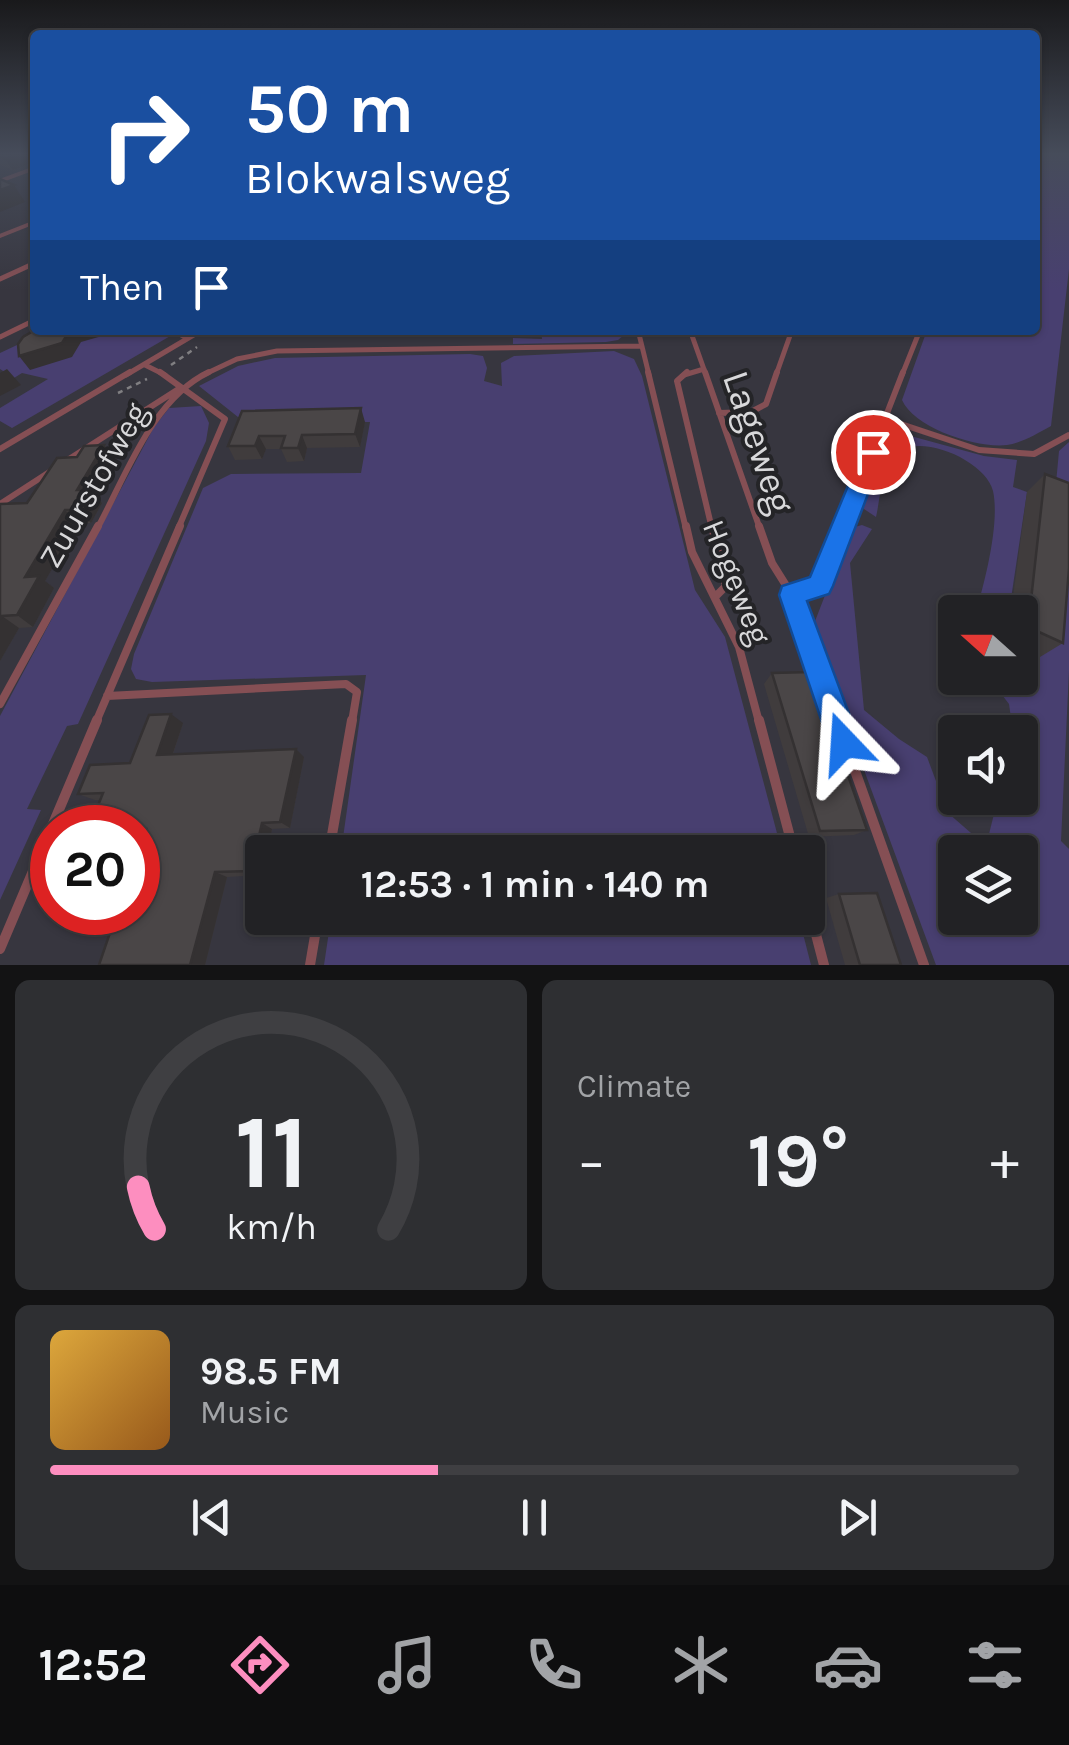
<!DOCTYPE html>
<meta charset="utf-8">
<style>
body{margin:0;font-family:Karla,sans-serif;background:#2e2f32;color:#f1f3f6;height:100vh;display:flex;flex-direction:column;font-size:38px;white-space:nowrap}
*{box-sizing:border-box;margin:0}
p{font-size:32px;color:#a2a4a7}
.icon{flex:none;width:55px;height:55px;fill:none;stroke:currentColor;stroke-width:2;stroke-linecap:round;stroke-linejoin:round}
.map{position:relative;height:965px;overflow:hidden}
.drawer{display:flex;flex-direction:column;gap:15px;padding:15px;background:#131314;flex:1}
.drawer>*{flex:none}
.guide{position:absolute;left:30px;top:30px;width:1010px;height:305px;border-radius:10px;box-shadow:0 2px 8px #0004,0 0 0 2px #3f3f42;background:#1a4fa0;color:#fff;overflow:hidden}
.needle{width:65px;rotate:291deg}
.buttons{position:absolute;left:938px;top:595px;display:grid;gap:20px}
.buttons a{display:grid;place-items:center;width:100px;height:100px;border-radius:10px;background:#222225;box-shadow:0 2px 8px #0004,0 0 0 2px #3f3f42;font-size:50px}
.speed{position:absolute;left:30px;top:805px;display:flex;gap:20px;font-size:50px;font-weight:700;text-align:center}
.speed>*{display:grid;place-content:center;width:130px;height:130px;border-radius:50%;background:#222225;box-shadow:0 2px 8px #0004,0 0 0 2px #3f3f42;line-height:1}
.speed .limit{border:15px solid #d22;background:#fff;color:#111}
.pin{position:absolute;display:grid;place-items:center;width:85px;height:85px;color:#fff;margin:-42px;border:5px solid #fff;border-radius:50%;box-shadow:0 2px 10px #0007}
.me{position:absolute;width:110px;margin:-55px;rotate:340deg;stroke-linejoin:round;filter:drop-shadow(0 0 8px #0008)}
.turn{display:flex;align-items:center;gap:35px;height:210px;padding:0 50px;font-size:45px}
.turn .icon{width:130px;height:130px;stroke-width:2.5}
.turn b{display:block;font-size:70px;line-height:85px}
.then{display:flex;align-items:center;height:95px;padding:0 50px;background:#0003;gap:20px;font-size:38px}
.big{font-size:75px;font-weight:700;line-height:1.1}
.drawer .widget{flex:1;display:flex;flex-direction:column;justify-content:center;gap:15px;min-width:0;padding:0 35px;border-radius:15px;background:#2e2f32}
.drawer .dial{align-items:center;gap:0}
.dial svg{height:260px;overflow:visible;fill:none;stroke:#3f3f42;stroke-width:7;stroke-linecap:round;text-anchor:middle}
.dial text{fill:#f1f3f6;stroke:none}
.song{display:flex;align-items:center;gap:30px}
.cover{width:120px;height:120px;border-radius:15px;background:linear-gradient(135deg,hsl(40 70% 55%),hsl(30 70% 35%))}
.played{height:10px;border-radius:5px;background:linear-gradient(90deg,#fd8ebf 40%,#3f3f42 40%)}
.keys{display:flex;justify-content:space-around;direction:ltr}
.heat{display:flex;justify-content:space-between;align-items:center;font-size:55px;direction:ltr}
.drawer .tiles{flex:1;display:grid;gap:15px;grid-template-columns:1fr 1fr}
.widget:last-child{grid-column:span 2}
.trip{position:absolute;left:245px;top:835px;width:580px;height:100px;border-radius:10px;background:#222225;box-shadow:0 2px 8px #0004,0 0 0 2px #3f3f42;font-weight:700;line-height:100px;text-align:center}
.dock{display:flex;height:160px;justify-content:space-around;align-items:center;background:#0e0e0f;color:#a2a4a7}
.dock .icon{width:70px;height:70px}
.dock .on{color:#fd8ebf}
.dock b{font-size:45px;color:#f1f3f6}
.map>svg:first-child{display:block}
.built{fill:#37363f;fill-rule:evenodd}
.green{fill:#483f70;fill-rule:evenodd}
.lines{fill:none;stroke-linecap:round;stroke-linejoin:round}
.path{stroke:#807f82;stroke-width:2.5;stroke-dasharray:5 5;stroke-linecap:butt}
.lane-far4{stroke:#854f54;stroke-width:4}
.lane-far3{stroke:#854f54;stroke-width:5}
.lane-far2{stroke:#854f54;stroke-width:6}
.lane-far1{stroke:#854f54;stroke-width:8}
.lane{stroke:#854f54;stroke-width:10}
.wall{fill:#403c3d}
.shaded-wall{fill:#343132}
.building{fill:#4a4647;stroke:#343132;stroke-width:2.5}
.route{fill:#1a73e8;stroke:#114b97;stroke-width:2.5}
.labels{text-anchor:middle;stroke-width:8;stroke-linejoin:round;paint-order:stroke}
.street-label{font-size:32px;fill:#d8d8da;stroke:#242427}
.near-street-label{font-size:38px;fill:#d8d8da;stroke:#242427}
</style>
<div class="map">
<svg width="1069" height="965" viewBox="0 0 1069 965">
<rect width="100%" height="100%" fill="#2e2d31"/>
<path class="built" d="M0,154H35V330H1035V154H1069V965H0ZM955,612H1020V678H955ZM955,732H1020V798H955ZM52,828H138V912H52ZM262,852H808V918H262ZM955,852H1020V918H955Z"/>
<path class="green" d="M1035,154H1069V269L1051,426C1038,433 1022,443 1007,445C978,449 914,428 902,400L927,330H1035Z
M49,330H160L172,335L12,428L0,421V408L48,379L22,373L14,378L0,369V353Z
M541,330H630L618,340L606,342L513,344V338L542,339Z
M614,351L634,359L642,376L695,590L725,637L782,852H341L366,675L152,682L136,679L131,669L134,654L203,488L231,474L361,473L370,422L243,421L199,386L238,366L275,358L470,354L483,356L487,368L484,381L502,386L501,363L514,356Z
M201,406L209,423L206,441L78,724L67,726L27,809L41,810L0,900V716L154,427L169,408Z
M907,435L984,456L1017,460L1013,487L1027,492L1009,612H976C985,581 1000,523 993,491C986,460 913,428 891,458C881,473 880,500 876,517L864,509L863,501L882,446L889,437Z
M1069,442V671L1061,841L1069,849V965H936L812,629L851,528L862,525L872,529L850,563L864,710L899,739L927,757L948,813L986,846L998,798H1020V732H1013L1009,704L989,678H1020V648L1040,656L1059,451ZM955,852H1020V918H955Z
M331,918H799L811,965H324Z"/>
<g class="lines">
<path class="path" d="M171,365L197,347
M118,393L147,379"/>
<path class="lane-far4" d="M30,154L35,157
M0,181L35,168
M0,236L35,222"/>
<path class="lane-far3" d="M0,279L35,263
M172,330L187,338
M638,330L649,375
M690,330L706,375
M0,337L35,320
M145,365L165,375
M126,375L202,330
M203,375L237,359L277,351L642,346
M684,375L704,369
M776,375L792,330
M902,375L920,330"/>
<path class="lane-far2" d="M160,372L225,419L178,529
M648,372L686,529
M687,372L677,381L712,529
M705,372L760,529
M719,413L751,412L766,404L777,372
M886,419L979,450L1034,454L1069,435
M0,449L130,372
M66,461L177,390
M0,504L51,471
M97,529C126,476 152,399 209,372
M842,529L903,372"/>
<path class="lane-far1" d="M686,526L692,552L739,647L759,722
M712,526L726,586L716,596
M759,526L772,563L792,595L837,722
M792,595L820,586L843,526
M107,696L346,684L357,692L352,722
M0,704L98,526
M96,722L180,526"/>
<path class="lane" d="M759,720L794,852
M837,720L924,965
M329,852L352,720
M808,904L824,965
M0,949L97,720
M310,965L318,918"/>
</g>
<path class="wall" d="M0,154H29L34,162L13,170L0,165Z
M242,411L365,422L360,447L307,448L304,461L287,462L281,449H266L262,459L235,460L228,446Z
M115,459L94,495L102,503L91,523L78,524L45,581L54,588L33,627L19,628L0,661V504L27,503Z
M1045,474L1063,643L1040,657L1020,648V612H1011L1027,492Z
M772,673L867,830L854,835L809,837L764,684Z
M183,723L173,754L304,757L290,828L272,829L262,875L227,877L205,965H99L144,835H138V828L100,800H95L78,794L130,763Z
M839,894L901,965H845L826,898Z"/>
<path class="shaded-wall" d="M18,154H29L34,162L13,170L5,159Z
M14,185L25,202L0,212V190Z
M70,330H117L116,332L81,342L72,357L30,370L19,356Z
M7,369L21,385L0,396V373Z
M361,408L365,422L360,447L355,434Z
M302,435L307,448L304,461L298,448Z
M259,436L266,449L262,459L255,446Z
M104,445L115,459L94,495L102,503L91,523L78,510L77,490Z
M65,510L78,524L45,581L54,588L33,627L17,615L25,577Z
M2,616L19,628L0,661V619Z
M171,714L183,723L170,762L157,755Z
M296,749L304,757L290,828L280,822Z
M262,823L272,829L267,852H262V875L251,871Z
M215,872L227,877L205,965H190Z"/>
<path class="building" d="M0,154H18L5,159L0,156Z
M0,179L14,185L0,190Z
M1035,204L1040,205L1037,223H1035Z
M35,330H70L62,343L19,356L18,344L23,337Z
M361,408L355,434L302,435L298,448H281L285,436H259L255,446H228L242,411Z
M104,445L77,490H90L78,510H65L25,577L39,576L17,615L2,616L0,619V504L27,503L57,458L77,457L84,446Z
M1045,474L1069,483V568L1063,643L1028,627Z
M812,672L867,830L820,831L772,673Z
M171,714L157,755L296,749L280,822L262,823L251,871L215,872L190,965H99L117,912H138V853L146,829L89,828L103,793L78,794L90,765L130,763L149,715Z
M877,893L901,965H860L839,894Z"/>
<linearGradient id="sky" x2="0" y2="1"><stop stop-color="#19191b"/><stop offset="0.53" stop-color="#464c5a"/><stop offset="1" stop-color="#464c5a" stop-opacity="0"/></linearGradient>
<rect width="1069" height="290" fill="url(#sky)"/>
<path class="route" d="M873,444L884,452L833,586L829,594L807,601L860,743L856,754L844,758L833,754L829,743L779,595L782,586L810,577L862,452Z"/>
<g class="labels">
<g class="street-label">
<text transform="translate(93 485) rotate(-60)" y="11">Zuurstofweg</text>
<text transform="translate(737 582) rotate(68)" y="11">Hogeweg</text>
</g>
<g class="near-street-label">
<text transform="translate(759 442) rotate(71)" y="13">Lageweg</text>
</g>
</g>
</svg>
<div class="buttons">
<a><svg class="needle" viewBox="-14 -14 28 28"><path d="M0-13l5 13h-10z" fill="#e53935"/><path d="M0 13l5-13h-10z" fill="#a2a4a7"/></svg></a>
<a><svg class="icon" aria-label="sound" viewBox="0 0 24 24"><path d="M4 9h4l5-4v14l-5-4H4zM17 9q2 3 0 6"/></svg></a>
<a><svg class="icon" aria-label="layers" viewBox="0 0 24 24"><path d="M12 4l9 5-9 5-9-5zM3 14l9 5 9-5"/></svg></a>
</div>
<div class="speed"><div class="limit">20</div></div>
<div class="pin" style="left:873px;top:452px;background:#d93025"><svg class="icon" aria-label="arrive" viewBox="0 0 24 24"><path d="M6 21V4h12l-3 4 3 4H6"/></svg></div>
<svg class="me" style="left:844px;top:743px" viewBox="-20 -20 40 40"><path d="M0-17L14 15 0 8-14 15z" fill="#1a73e8" stroke="#fff" stroke-width="4"/></svg>
<div class="trip">12:53 · 1 min · 140 m</div>
<div class="guide">
<div class="turn"><svg class="icon" aria-label="right" viewBox="0 0 24 24"><path d="M7 20v-9h11M14 6l5 5-5 5"/></svg><div><b>50 m</b>Blokwalsweg</div></div>
<div class="then">Then<svg class="icon" aria-label="arrive" viewBox="0 0 24 24"><path d="M6 21V4h12l-3 4 3 4H6"/></svg></div>
</div>
</div>
<section class="drawer">
<div class="tiles">
<div class="widget dial"><svg viewBox="0 0 100 80">
<path d="M14 69A42 42 0 1 1 86 69"/>
<path d="M14 69A42 42 0 0 1 9 56" stroke="#fd8ebf"/>
<text x="50" y="56" font-size="32" font-weight="700">11</text>
<text x="50" y="72" font-size="11">km/h</text>
</svg></div>
<div class="widget"><p>Climate</p>
<div class="heat"><a>−</a><b class="big">19°</b><a>+</a></div>
</div>
<div class="widget">
<div class="song"><i class="cover"></i><div><b>98.5 FM</b><p>Music</p></div></div>
<div class="played"></div>
<div class="keys"><svg class="icon" aria-label="previous" viewBox="0 0 24 24"><path d="M18 5L8 12l10 7zM5 5v14"/></svg><svg class="icon" aria-label="pause" viewBox="0 0 24 24"><path d="M8 5v14M16 5v14"/></svg><svg class="icon" aria-label="next" viewBox="0 0 24 24"><path d="M6 5l10 7-10 7zM19 5v14"/></svg></div>
</div>
</div>
</section>
<nav class="dock">
<b>12:52</b>
<svg class="icon on" aria-label="directions" viewBox="0 0 24 24"><path d="M12 3l9 9-9 9-9-9zM9 14v-3h6M13 9l2 2-2 2"/></svg>
<svg class="icon" aria-label="music" viewBox="0 0 24 24"><path d="M9 18V5l10-2v13"/><circle cx="6" cy="18" r="3"/><circle cx="16" cy="16" r="3"/></svg>
<svg class="icon" aria-label="phone" viewBox="0 0 24 24"><path d="M5 4h4l2 5-3 2q2 4 5 5l2-3 5 2v4C11 20 4 13 5 4z"/></svg>
<svg class="icon" aria-label="climate" viewBox="0 0 24 24"><path d="M12 3v18M4 7l16 10M4 17L20 7"/></svg>
<svg class="icon" aria-label="car" viewBox="0 0 24 24"><path d="M5 17H2v-5l4-1 3-4h7l3 4 3 1v5h-3M9 17h6M6 11h13"/><circle cx="7" cy="17" r="2"/><circle cx="17" cy="17" r="2"/></svg>
<svg class="icon" aria-label="filters" viewBox="0 0 24 24"><path d="M4 7h16M4 17h16"/><circle cx="9" cy="7" r="2"/><circle cx="15" cy="17" r="2"/></svg>
</nav>
